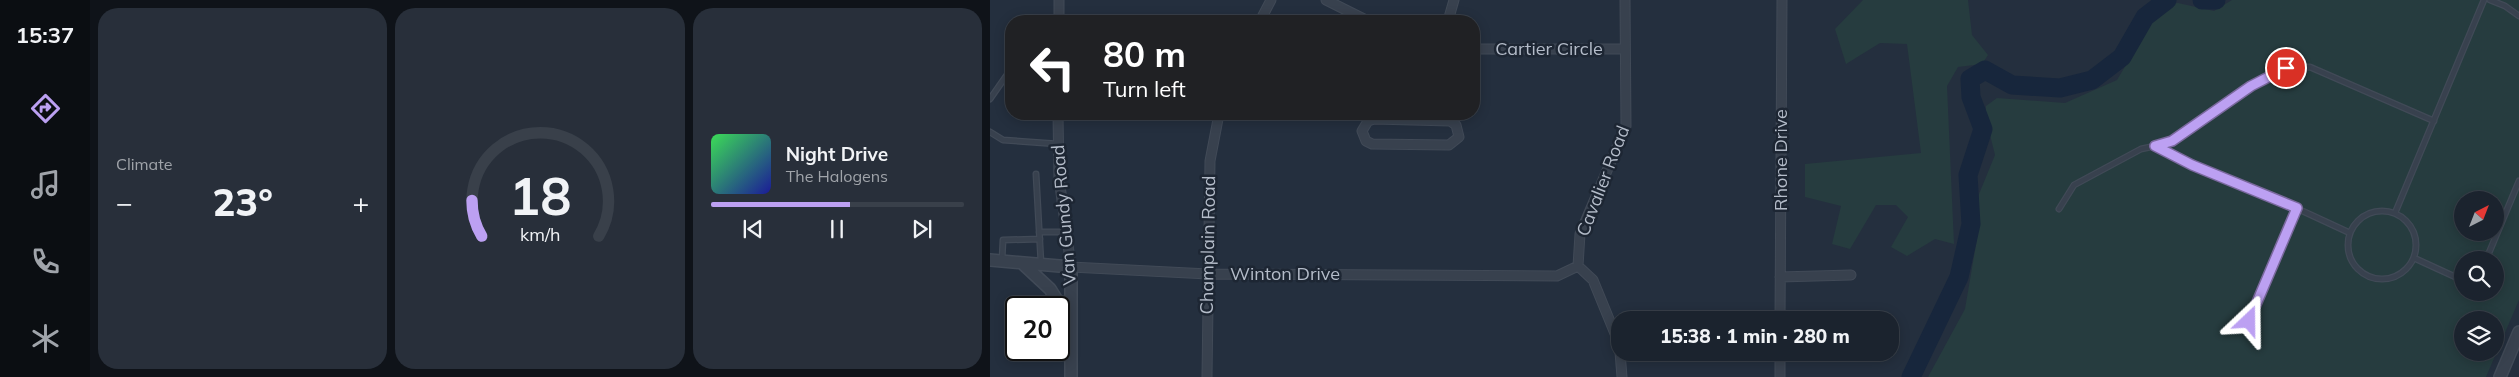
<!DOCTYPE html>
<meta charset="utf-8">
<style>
body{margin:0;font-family:Mulish,sans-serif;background:#282f3a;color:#f1f3f6;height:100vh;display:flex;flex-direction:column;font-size:19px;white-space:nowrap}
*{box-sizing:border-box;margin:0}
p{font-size:16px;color:#a0a4aa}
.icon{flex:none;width:28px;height:28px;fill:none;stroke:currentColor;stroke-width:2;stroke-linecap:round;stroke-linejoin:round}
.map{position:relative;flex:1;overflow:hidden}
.side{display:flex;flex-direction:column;gap:8px;padding:8px;background:#0f1319;width:900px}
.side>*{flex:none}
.hud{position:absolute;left:15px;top:15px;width:475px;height:105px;border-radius:20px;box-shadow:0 2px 12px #0003,0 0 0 1px #39404a;background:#202124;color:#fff;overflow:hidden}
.needle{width:32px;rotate:42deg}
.tools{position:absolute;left:1464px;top:191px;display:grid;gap:10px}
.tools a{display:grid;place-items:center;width:50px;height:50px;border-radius:50%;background:#1b232e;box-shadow:0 2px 12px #0003,0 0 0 1px #39404a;font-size:25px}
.speed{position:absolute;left:15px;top:296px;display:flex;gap:10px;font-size:25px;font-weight:700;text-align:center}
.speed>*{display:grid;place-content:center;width:65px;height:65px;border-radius:50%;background:#1b232e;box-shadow:0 2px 12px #0003,0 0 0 1px #39404a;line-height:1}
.speed .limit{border:2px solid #111;border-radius:8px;background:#fff;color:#111}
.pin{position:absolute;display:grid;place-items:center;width:42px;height:42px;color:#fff;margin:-21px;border:2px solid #fff;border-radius:50%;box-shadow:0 1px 5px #0007}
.me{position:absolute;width:55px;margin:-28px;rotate:23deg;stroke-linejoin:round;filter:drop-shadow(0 0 4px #0008)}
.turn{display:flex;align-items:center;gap:18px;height:105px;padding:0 15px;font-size:22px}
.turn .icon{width:65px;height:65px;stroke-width:2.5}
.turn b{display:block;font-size:35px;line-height:42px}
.big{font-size:38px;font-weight:800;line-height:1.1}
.side .widget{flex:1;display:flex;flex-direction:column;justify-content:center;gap:8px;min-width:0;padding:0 18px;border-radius:20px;background:#282f3a}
.side .dial{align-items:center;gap:0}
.dial svg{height:130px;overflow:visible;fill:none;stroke:#39404a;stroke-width:7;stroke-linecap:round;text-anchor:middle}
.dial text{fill:#f1f3f6;stroke:none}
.song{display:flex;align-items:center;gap:15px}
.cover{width:60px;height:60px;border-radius:8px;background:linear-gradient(135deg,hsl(130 70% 55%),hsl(240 70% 35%))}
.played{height:5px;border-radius:2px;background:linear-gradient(90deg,#bca0f2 55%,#39404a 55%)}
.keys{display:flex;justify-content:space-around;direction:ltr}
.heat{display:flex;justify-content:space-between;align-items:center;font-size:28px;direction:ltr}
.side .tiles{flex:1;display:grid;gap:8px;grid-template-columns:repeat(3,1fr)}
.trip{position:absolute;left:621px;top:311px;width:288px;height:50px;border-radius:20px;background:#1b232e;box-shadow:0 2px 12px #0003,0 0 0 1px #39404a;font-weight:800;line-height:50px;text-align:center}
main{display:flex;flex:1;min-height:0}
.dock{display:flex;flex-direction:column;width:90px;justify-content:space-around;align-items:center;background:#0b0e12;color:#a0a4aa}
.dock .icon{width:35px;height:35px}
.dock .current{color:#bca0f2}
.dock b{font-size:22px;color:#f1f3f6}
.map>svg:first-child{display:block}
.green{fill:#263c3f;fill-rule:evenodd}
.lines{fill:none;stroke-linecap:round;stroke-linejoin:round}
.river{stroke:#17263c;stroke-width:19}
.service-casing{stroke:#414a57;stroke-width:7}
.minor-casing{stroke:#414a57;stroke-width:11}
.tertiary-casing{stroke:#414a57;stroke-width:14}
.service{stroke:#38414e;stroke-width:4.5}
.minor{stroke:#38414e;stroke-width:9}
.tertiary{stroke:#38414e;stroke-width:11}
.route-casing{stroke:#7a689d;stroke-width:12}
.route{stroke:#bca0f2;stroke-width:9}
.labels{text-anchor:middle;stroke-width:5;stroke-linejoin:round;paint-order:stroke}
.street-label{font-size:18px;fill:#b4bcc9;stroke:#1d2633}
</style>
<main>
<nav class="dock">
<b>15:37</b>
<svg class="icon current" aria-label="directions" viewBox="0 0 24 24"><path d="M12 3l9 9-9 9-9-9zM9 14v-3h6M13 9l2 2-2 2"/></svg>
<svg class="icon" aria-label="music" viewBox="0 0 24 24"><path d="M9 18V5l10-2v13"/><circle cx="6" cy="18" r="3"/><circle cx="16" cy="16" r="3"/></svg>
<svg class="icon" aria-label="phone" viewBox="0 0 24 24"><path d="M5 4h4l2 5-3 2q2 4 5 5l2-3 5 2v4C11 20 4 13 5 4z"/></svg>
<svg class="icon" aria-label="climate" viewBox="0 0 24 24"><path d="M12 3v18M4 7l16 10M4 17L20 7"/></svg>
</nav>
<section class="side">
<div class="tiles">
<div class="widget"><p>Climate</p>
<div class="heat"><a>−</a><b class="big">23°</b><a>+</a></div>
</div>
<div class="widget dial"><svg viewBox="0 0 100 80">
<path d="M14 69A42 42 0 1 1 86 69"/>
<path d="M14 69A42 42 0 0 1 8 47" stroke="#bca0f2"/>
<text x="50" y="56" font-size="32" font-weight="700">18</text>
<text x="50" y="72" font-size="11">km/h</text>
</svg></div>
<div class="widget">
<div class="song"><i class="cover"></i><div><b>Night Drive</b><p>The Halogens</p></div></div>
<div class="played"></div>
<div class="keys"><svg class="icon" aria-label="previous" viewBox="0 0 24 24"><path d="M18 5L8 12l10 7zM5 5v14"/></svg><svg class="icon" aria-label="pause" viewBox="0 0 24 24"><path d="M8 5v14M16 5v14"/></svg><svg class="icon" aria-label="next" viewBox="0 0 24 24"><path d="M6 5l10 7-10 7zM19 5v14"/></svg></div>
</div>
</div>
</section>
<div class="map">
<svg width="1529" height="377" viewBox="0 0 1529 377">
<rect width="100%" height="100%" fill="#242f3e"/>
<path class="green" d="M873,0H978L982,35L998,55L992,64L968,67L957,86L964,244L945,239L917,256L901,247L918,217L906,205H886L860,249L842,244L851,206L815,197V164L931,153L917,44L890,43L856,64L845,29Z
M1242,0H1529V300L1496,377H938L975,309L989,227V194L1005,155L996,119V106L1007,98L1075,103L1127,80L1166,15L1176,5L1188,3L1224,11ZM1472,200H1505V232H1472ZM1472,260H1505V292H1472ZM1472,320H1505V352H1472Z"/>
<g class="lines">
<path class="river" d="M1212,0H1226
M921,377L969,277L981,224L978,175L993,129L981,97L980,79L995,70L1022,85L1070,88L1102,80L1132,57L1155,17L1177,0"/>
<g class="service-casing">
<path id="service" d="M1500,0L1515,6L1529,16
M0,99L21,69
M0,132L13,140L68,144
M1165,146L1182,141L1261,86L1296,68L1320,67L1444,121
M46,174L51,263
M1069,209L1084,185L1151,149L1165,146L1202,165L1263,188L1360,233
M1358 245a34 34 0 1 1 68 0a34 34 0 1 1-68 0Z
M1405,213L1494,0
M49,232H76
M1424,258L1472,280
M12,260L13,240L50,239
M1496,260L1529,181
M1259,321L1307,208"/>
</g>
<g class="minor-casing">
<path id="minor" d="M336,0L378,21
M69,21V0
M270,21L281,0
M458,21L464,0
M484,49H634
M68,114L69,178L81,267L218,274L567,276L588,266
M384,119L460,121L466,125L469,137L459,145L382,144L376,141L372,131L378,121Z
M790,277L861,275
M790,320L792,0
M630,352L628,341L603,280L588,266L590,234L636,126L635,0
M630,352L632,377
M217,377L220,161L229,114
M790,377V352"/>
</g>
<g class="tertiary-casing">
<path id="tertiary" d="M0,260L81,267V377
M32,263L60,289L80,321
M1510,377L1529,332"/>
</g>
<use href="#service" class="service"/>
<use href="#minor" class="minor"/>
<use href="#tertiary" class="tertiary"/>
</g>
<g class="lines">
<g class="route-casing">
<path id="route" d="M1259,321L1307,208L1202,165L1165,146L1182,141L1261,86L1296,68"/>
</g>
<use href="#route" class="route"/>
</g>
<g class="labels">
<g class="street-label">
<text x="559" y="55">Cartier Circle</text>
<text transform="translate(791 160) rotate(-90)" y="6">Rhone Drive</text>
<text transform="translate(613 181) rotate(-69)" y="6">Cavalier Road</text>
<text transform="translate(74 215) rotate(-95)" y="6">Van Gundy Road</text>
<text transform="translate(218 245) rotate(-89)" y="6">Champlain Road</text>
<text x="295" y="280">Winton Drive</text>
</g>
</g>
</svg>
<div class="tools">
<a><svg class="needle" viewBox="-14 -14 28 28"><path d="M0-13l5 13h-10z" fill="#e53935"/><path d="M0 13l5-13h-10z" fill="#a0a4aa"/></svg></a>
<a><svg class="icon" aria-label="search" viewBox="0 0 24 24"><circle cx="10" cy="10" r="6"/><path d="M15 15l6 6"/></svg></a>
<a><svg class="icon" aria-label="layers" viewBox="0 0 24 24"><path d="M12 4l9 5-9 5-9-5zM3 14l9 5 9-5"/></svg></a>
</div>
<div class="speed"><div class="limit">20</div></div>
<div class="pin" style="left:1296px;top:68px;background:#d93025"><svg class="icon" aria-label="arrive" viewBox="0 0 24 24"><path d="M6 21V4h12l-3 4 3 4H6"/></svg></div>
<svg class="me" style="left:1259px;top:321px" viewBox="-20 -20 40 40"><path d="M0-17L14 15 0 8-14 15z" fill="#bca0f2" stroke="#fff" stroke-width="4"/></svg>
<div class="trip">15:38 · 1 min · 280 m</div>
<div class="hud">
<div class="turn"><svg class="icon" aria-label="left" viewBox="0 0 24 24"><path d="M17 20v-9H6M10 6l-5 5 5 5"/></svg><div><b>80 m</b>Turn left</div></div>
</div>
</div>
</main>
